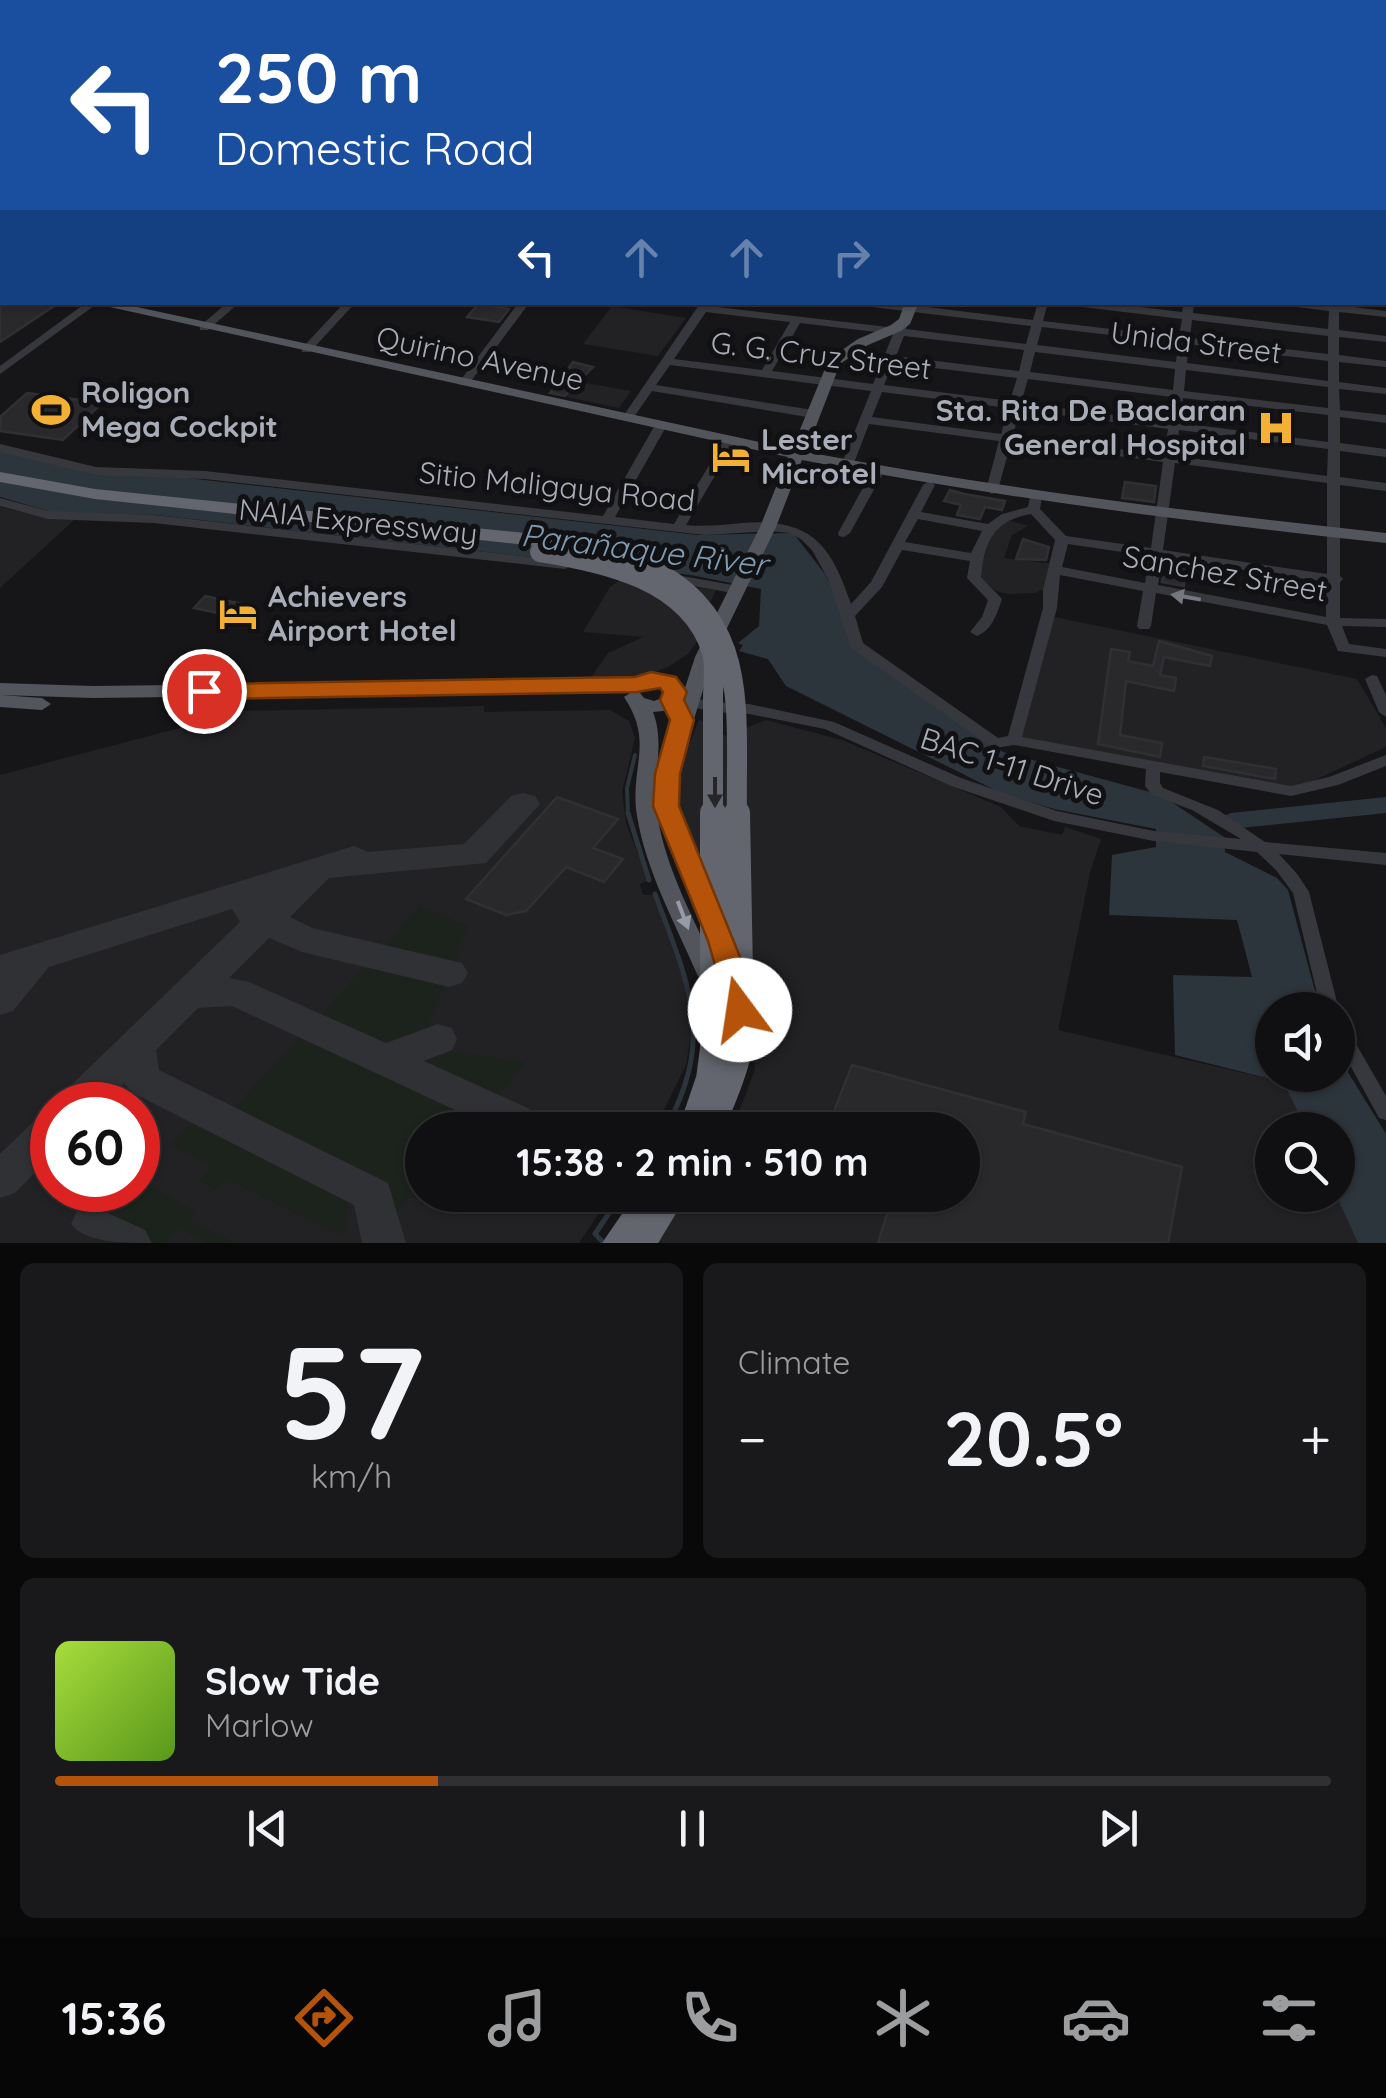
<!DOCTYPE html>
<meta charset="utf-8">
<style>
body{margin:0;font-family:Quicksand,sans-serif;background:#19191b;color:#f1f3f6;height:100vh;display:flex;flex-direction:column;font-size:38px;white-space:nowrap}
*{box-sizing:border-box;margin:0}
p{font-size:32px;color:#9c9d9f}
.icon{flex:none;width:55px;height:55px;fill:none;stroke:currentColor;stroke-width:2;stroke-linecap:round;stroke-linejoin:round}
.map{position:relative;height:1243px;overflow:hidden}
.sheet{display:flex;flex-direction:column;gap:20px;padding:20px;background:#09090a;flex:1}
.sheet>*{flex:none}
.top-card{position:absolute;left:0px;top:0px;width:1388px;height:305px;box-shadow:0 2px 8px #0004,0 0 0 2px #303032;background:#1a4fa0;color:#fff;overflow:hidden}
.buttons{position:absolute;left:1255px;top:992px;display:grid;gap:20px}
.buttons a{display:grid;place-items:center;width:100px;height:100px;border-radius:50%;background:#101012;box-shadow:0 2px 8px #0004,0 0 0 2px #303032;font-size:50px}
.speed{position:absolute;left:30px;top:1082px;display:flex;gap:20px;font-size:50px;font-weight:700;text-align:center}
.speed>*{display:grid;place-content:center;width:130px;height:130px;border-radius:50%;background:#101012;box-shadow:0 2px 8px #0004,0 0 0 2px #303032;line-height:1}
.speed .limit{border:15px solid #d22;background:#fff;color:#111}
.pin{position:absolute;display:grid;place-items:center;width:85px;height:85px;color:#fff;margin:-42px;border:5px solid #fff;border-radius:50%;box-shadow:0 2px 10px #0007}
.me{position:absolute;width:110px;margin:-55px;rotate:346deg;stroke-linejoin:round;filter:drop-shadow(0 0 8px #0008)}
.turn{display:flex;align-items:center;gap:35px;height:210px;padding:0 50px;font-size:45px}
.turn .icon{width:130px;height:130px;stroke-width:2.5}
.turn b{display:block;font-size:70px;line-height:85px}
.lanes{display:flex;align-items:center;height:95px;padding:0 50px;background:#0003;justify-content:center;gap:50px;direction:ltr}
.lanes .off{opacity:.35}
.big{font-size:75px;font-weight:800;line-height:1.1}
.sheet .widget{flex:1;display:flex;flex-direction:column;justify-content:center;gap:15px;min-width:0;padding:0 35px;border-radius:15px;background:#19191b}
.sheet .dial{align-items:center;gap:0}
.dial b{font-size:130px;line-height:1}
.song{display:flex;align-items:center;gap:30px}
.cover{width:120px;height:120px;border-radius:15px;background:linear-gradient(135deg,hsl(80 70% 55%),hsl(90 70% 35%))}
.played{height:10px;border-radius:5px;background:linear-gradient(90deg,#b45309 30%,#303032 30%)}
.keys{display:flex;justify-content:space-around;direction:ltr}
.heat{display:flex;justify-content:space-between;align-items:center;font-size:55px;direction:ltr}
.sheet .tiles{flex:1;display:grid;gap:20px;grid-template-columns:1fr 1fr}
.widget:last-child{grid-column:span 2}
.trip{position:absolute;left:405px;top:1112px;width:575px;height:100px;border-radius:50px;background:#101012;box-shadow:0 2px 8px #0004,0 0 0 2px #303032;font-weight:800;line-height:100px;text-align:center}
.tab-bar{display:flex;height:160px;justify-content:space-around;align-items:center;background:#060607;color:#9c9d9f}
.tab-bar .icon{width:70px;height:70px}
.tab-bar .selected{color:#b45309}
.tab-bar b{font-size:45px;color:#f1f3f6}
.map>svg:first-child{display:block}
.built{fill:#222225;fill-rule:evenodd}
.green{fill:#1c231d}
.water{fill:#2c353c}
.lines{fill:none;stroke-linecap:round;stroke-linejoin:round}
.stream-far1{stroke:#2c353c;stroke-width:4}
.stream{stroke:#2c353c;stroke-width:5}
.river{fill:#2c353c;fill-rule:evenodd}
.taxiway{fill:#303135;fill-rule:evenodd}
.building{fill:#29292c;stroke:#303034;stroke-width:2.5}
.minor{fill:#37383d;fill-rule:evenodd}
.major{fill:#53555c;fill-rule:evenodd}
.highway{fill:#63666e;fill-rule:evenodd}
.highway-bridge-far1{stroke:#63666e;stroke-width:20}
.highway-bridge{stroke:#63666e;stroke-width:26}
.oneway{fill:#757881}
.oneway2{fill:#26262a}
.oneway3{fill:#979ba6}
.route{fill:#b45309;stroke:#753606;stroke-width:2.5}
.labels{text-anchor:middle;stroke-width:10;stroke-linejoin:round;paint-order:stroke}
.street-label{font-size:30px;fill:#a8adb8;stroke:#111113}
.poi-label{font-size:30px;font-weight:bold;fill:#a8adb8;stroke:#111113;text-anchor:start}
.water-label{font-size:32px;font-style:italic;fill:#7f9bb3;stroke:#111113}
</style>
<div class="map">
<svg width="1386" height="1243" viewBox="0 0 1386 1243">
<rect width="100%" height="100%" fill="#161618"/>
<path class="built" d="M612,306L686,318L658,356L583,344Z
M580,382L631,391L619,408L567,397Z
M0,507L50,519L74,520L0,588Z
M1008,520L1028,526L1012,535L1004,558L1055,564L1044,589L1035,593L1008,594L996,591L983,580L980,572L992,531Z
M622,578L716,590L698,629L702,635L688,654L668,667L643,676L590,679L608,653L643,637L583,632L610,587Z
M1054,617L1357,679L1386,728V747L1296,789L1019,737Z
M484,706V712L610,710L629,721L635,738L622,792L626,823L648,881L640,884L643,895H653L689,995L691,1034L686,1065L654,1130H422V1195H611L579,1243H0V775L195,724L198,717L236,711ZM52,1105H138V1190H52Z
M699,719L726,736L766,720L842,740L1001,807L1019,826L1062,835L1065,827L1101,839L1090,873L1058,1030L1283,1082L1307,1130H1272V1195H1336L1358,1243H655L690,1195H962V1130H732L754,1072L760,1015L678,806L681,766Z"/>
<path class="green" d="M420,906L468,926L453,965L381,950Z
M367,964L446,982L429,1023L433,1031L387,1048L316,1020Z
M302,1034L449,1098L468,1129L422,1130V1195L409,1198L390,1219L382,1191L368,1180L232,1110Z
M441,1049L445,1050L526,1062L497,1098L408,1060Z
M200,1120L346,1191L350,1199L343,1237L226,1179L216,1190L199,1181L212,1167L169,1144L184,1129Z
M138,1180L196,1211L190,1220L235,1243H208L178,1228L164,1243H148L99,1218L125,1190H138Z"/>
<path class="water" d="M0,449L94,472L160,475L698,535L793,533L825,574L841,605L850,643L976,734L1003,752L1161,795L1224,837L1225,852L1277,878L1288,890L1320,1010H1272V1075H1338V1056L1386,1134V1243H1358L1336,1195L1338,1130H1307L1283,1082L1175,1055L1173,975L1252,977L1237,920L1109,915L1112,855L1156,847V829L1054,809L1001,793L786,686L768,659L739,651L743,645L738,643L759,626L761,589L691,575L156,515L52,512L0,497Z"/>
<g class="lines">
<path class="stream-far1" d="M628,815L627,788L635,755"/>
<path class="stream" d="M628,813L649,880
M655,894C689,986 716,1037 665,1130
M604,1243L595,1234L621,1195"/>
<path class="river" d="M1386,797V813L1231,829L1223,826L1220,821L1223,816L1231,813Z"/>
<path class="taxiway" d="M523,793L535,796L540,804L486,863L329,878L290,917L312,928L462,963L468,973L462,983L449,987L302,952L269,938L229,978L249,982L386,1043L438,1024L452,1028L457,1039L452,1050L424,1061L530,1109L536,1120L531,1130H498L232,1006L198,1008L156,1050L159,1070L388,1183L406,1243H362L354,1205L131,1092L124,1083L102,1105H56L62,1094L240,922L232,909L49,967L13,1011L0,1015V955L354,846L368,852L464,844L511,796Z
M52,1113V1155L15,1193L0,1198V1154L38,1117Z
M92,1206L145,1230L152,1243C124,1243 85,1243 71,1224L77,1211Z"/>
</g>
<path class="building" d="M0,302H60L0,342Z
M478,304L509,309L499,322L467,317Z
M573,362L593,367L565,396L550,393Z
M27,393L102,403L63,440L0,431V417Z
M1125,482L1156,486L1154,502L1122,498Z
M950,490L964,494L1005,501L1002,510L985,507L980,519L957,515L961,505L944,501Z
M1023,539L1049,547L1046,560L1016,559Z
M1165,562L1185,565L1184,586L1162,582Z
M205,596L256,607L251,620L194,608Z
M1159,641L1212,656L1210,666L1164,657L1160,675L1176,678L1174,691L1126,681L1120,735L1162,743L1160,757L1098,744L1111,649L1130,652L1128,661L1153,666Z
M1204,757L1276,769L1275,779L1203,766Z
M557,797L618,819L593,848L623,859L604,882L566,867L526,911L506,915L466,899Z
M852,1065L1026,1112L1023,1124L1182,1167L1168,1243H878L893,1195H962V1130H844L848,1119L833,1114Z"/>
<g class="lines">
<path class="minor" d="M266,0H274V2H267Z
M467,0H476L473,2H466Z
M484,0H492L490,2H483Z
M802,0H810L808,2H801Z
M819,0H827L825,2H819Z
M894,0H902L900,2H894Z
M967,0H975L973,2H967Z
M1099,0H1107L1105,2H1099Z
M1110,0H1150L1153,2H1118Z
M1244,0H1252V2H1245Z
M1258,0H1266V2H1259Z
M0,159H2V165H0Z
M2,198V204L0,205V199Z
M1385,239H1386V246H1385Z
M1385,281H1386V287H1385Z
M87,302L98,303L0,374V366Z
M228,302H240L208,330H200V326Z
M345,302H356L310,352H302V348Z
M519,302H530L468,385H460V381Z
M701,302H711L709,306L896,328L898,324L902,323L907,326L906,329L1026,344L1031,326L855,305L850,302H887L1033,320L1038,302H1048L1043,321L1179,337L1182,319L1066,305L1061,302H1098L1182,312L1184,302H1194L1193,313L1328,329L1329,311L1281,305L1276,302H1313L1386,311V317L1339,312V330L1386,336V342L1339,337V355L1386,361V367L1339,362V382L1386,388V394L1339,389L1340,410L1386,415V423L1340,417V443L1386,449V457L1340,451V477L1386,483V491L1340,485V576L1343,579L1340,582V618L1386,619V627L1342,626L1349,644L1386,649V657L1338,651L1327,625L1156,593L1151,626L1149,629H1139L1137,626L1143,591L1060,575L1057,608L1022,737L1291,786L1329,777L1386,755V766L1338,785L1291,796L1160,772V783L1163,788L1218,810L1265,842L1386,853V865L1279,854L1298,875L1309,892L1339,1010L1338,1012V1010H1321L1293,893L1276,870L1257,852L1154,841L1054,821L951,786L825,729L749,714L713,712L675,703L673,700L680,695L713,702L749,704L834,722L961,778L1057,811L1154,831L1241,839L1192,810L1152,795L1145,786L1146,769L1014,745L995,748L990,746L851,648L828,579L812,550L801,539L789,533L771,531L705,535L205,479L96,475L0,452V444L96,467L205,471L603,516L655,425L661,421L667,425L615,517L674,524L726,437H734L736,440L686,525C705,527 723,525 742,523C810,518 830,542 851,604L871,582L923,485L929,481L935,485L921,512L988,524L1002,514L1028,507L1030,497L1036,493L1042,497L1040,509L1066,536L1151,548L1163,462L1011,442L998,490L992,494L986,490L999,441L869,424L854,463L852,466H844L842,463L871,391L670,365L656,385L813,410L819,414L813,418L652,391L632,420H624L622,418ZM706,312L790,322L762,370L674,359ZM1192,320L1328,336V354L1190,338ZM800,323L893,334L873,384L772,371ZM1042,327L1178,343L1176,362L1037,345ZM904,336L1024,350L1019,371L896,356ZM1189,344L1328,361V381L1187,363ZM1035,352L1175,369L1173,390L1030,372ZM893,363L1017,378L1010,401L884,385ZM1186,370L1328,387V408L1184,391ZM1028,379L1172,397L1168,422L1021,403ZM882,392L1008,408L1001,434L872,417ZM1183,398L1328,415V442L1180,423ZM1020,410L1168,429L1164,455L1013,435ZM1179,430L1328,449L1327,476L1176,456ZM1175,463L1327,483V574L1163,550ZM1031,514L1055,540L1043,590V608L1008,736L998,738L863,643L855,616L882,587L902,550L970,561L967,578L988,600L982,617L970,632L977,636C992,630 997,614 1002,599L981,577C985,541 993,521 1031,514ZM918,519L982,531L971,553L905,542ZM1068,544L1149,556L1145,583L1062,567ZM1162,558L1326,582V617L1158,585Z
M876,471L882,475L850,533L844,537L839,536L838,533L870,475Z
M0,498L48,511L154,515L565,561L572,565L565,569L154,523L48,519L0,506Z
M671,574L738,586L745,590L738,594L666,581L664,578Z
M1372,675L1377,676L1386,695V717L1379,712L1365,679Z
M1338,1021L1344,1023L1386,1096V1120L1379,1118L1338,1043Z"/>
<path class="major" d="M166,0H211L213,2H169Z
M234,0H259L261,2H237Z
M1385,89H1386V95H1385Z
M0,277L2,278V286L0,285Z
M87,302H114L792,449L829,359L858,339L891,325L899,319L905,302H919L910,324L901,331L868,345L840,364L806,452C998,488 1191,512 1386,533V543C1190,522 996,497 802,460L776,527L713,657L677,775L676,806L720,912L716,917L709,919L702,917L698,912L656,806L657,775L695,657L760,527L788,457Z
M656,674L679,683L682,687L673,693L655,686L637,691L93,698L0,695V683L93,686L637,679Z
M633,691L640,693L644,698L654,701L672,694L681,700L663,711L653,712C666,746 651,778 657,813C665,869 696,923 719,974L716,980L708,982L700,980L697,974C675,923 646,871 637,816C629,768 655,743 624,697Z
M0,695L42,698L51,704L42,710L0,707Z"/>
<path class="highway" d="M190,0H209L211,2H193Z
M0,89L2,90V98L0,97Z
M1385,267H1386V277H1385Z
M0,472L95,489L545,535L554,541L545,547L95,499L0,482Z
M741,1017L750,1020C763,1046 734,1103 725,1130H697L726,1054L728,1027L732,1020Z
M635,1195H665L632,1243H602Z"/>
<path class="highway-bridge-far1" d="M540,552C604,562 690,580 712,652C716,666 713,684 713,698C713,737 713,776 713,815
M639,563C754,614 735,709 737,815"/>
<path class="highway-bridge" d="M737,813L741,1027
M692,1129L709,1079L713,1049V813
M643,1243L672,1195"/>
</g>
<defs><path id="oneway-solid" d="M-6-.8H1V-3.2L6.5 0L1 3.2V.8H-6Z" transform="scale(2.5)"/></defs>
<use class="oneway" href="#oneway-solid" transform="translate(1186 597) rotate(-170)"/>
<use class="oneway2" href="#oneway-solid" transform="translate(715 792) rotate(90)"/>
<use class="oneway3" href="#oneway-solid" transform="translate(683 915) rotate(69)"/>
<path class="route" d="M651,672L676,677L687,692L684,700L694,720L680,774L679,806L753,989L755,1010L751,1017L740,1020L730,1017L708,941L653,806L655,774L670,720L660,700L663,692L660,688L637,692L204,699L192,691L204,684L635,677Z"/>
<defs>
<g id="stadium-bare" transform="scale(3)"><path d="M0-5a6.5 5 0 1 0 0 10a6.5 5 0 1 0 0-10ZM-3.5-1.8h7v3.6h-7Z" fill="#f2b134" stroke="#111113" stroke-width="2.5" paint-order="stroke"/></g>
<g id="hospital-bare" transform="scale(3)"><path d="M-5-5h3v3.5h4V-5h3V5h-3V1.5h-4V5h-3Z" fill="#f2b134" stroke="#111113" stroke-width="2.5" paint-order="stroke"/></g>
<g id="hotel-bare" transform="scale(3)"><path d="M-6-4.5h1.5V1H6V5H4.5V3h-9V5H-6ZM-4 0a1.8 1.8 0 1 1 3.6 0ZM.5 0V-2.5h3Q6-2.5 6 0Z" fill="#f2b134" stroke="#111113" stroke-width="2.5" paint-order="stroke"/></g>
</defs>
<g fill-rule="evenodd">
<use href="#stadium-bare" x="51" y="410"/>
<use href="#hospital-bare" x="1276" y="428"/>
<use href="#hotel-bare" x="731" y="457"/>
<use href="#hotel-bare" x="238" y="614"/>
</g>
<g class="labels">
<g class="street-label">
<text transform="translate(1196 343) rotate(7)" y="10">Unida Street</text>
<text transform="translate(821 356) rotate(7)" y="10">G. G. Cruz Street</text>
<text transform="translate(480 359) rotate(12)" y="10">Quirino Avenue</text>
<text transform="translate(557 487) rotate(6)" y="10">Sitio Maligaya Road</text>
<text transform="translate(358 522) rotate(6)" y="10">NAIA Expressway</text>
<text transform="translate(1225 574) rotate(10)" y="10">Sanchez Street</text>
<text transform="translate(1012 767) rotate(18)" y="10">BAC 1-11 Drive</text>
</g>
<g class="poi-label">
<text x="81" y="403">Roligon<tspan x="81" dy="34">Mega Cockpit</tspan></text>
<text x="1246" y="421" text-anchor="end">Sta. Rita De Baclaran<tspan x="1246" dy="34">General Hospital</tspan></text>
<text x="761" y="450">Lester<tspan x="761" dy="34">Microtel</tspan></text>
<text x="268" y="607">Achievers<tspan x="268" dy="34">Airport Hotel</tspan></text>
</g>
<g class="water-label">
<text transform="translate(644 550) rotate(7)" y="11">Parañaque River</text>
</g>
</g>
</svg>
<div class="buttons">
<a><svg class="icon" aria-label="sound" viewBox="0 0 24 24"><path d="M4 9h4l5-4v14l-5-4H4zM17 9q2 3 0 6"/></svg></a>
<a><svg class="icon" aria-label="search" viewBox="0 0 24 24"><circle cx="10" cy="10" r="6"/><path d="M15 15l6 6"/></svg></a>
</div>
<div class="speed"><div class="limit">60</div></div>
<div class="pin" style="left:204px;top:691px;background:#d93025"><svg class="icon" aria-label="arrive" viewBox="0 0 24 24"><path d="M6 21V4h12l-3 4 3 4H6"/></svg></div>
<svg class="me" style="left:740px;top:1010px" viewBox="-20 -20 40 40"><circle r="19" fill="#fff"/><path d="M0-13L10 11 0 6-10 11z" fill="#b45309"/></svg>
<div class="trip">15:38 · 2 min · 510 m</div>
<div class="top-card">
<div class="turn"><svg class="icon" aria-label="left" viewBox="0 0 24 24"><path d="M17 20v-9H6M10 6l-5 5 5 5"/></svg><div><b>250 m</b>Domestic Road</div></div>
<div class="lanes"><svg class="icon" aria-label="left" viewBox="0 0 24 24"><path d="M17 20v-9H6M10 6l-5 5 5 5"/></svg><svg class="icon off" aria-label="ahead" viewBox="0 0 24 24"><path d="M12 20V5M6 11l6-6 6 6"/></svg><svg class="icon off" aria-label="ahead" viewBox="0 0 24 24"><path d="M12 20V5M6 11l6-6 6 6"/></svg><svg class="icon off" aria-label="right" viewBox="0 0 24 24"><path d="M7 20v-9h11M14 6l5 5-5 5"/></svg></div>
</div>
</div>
<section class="sheet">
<div class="tiles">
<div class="widget dial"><b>57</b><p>km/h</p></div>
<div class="widget"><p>Climate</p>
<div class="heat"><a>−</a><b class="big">20.5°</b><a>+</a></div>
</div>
<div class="widget">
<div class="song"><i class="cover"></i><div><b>Slow Tide</b><p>Marlow</p></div></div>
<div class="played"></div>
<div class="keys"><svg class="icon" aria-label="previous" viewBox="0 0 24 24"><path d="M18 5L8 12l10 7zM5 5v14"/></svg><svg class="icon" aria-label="pause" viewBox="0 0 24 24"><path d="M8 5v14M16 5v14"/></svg><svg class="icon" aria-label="next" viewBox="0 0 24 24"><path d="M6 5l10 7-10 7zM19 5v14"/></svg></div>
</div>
</div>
</section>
<nav class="tab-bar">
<b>15:36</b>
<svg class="icon selected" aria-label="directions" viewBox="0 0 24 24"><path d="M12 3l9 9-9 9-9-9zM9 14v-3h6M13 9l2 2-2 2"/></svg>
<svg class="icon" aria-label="music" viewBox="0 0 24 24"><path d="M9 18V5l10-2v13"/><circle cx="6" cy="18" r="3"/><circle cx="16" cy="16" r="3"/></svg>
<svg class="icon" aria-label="phone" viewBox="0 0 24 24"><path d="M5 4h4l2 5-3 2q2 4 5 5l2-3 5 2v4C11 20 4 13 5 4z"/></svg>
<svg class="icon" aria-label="climate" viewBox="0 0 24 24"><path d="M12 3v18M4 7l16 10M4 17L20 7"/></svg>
<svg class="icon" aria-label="car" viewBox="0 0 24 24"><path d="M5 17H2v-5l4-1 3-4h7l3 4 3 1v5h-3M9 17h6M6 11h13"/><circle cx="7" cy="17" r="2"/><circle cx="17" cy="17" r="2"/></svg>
<svg class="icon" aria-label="filters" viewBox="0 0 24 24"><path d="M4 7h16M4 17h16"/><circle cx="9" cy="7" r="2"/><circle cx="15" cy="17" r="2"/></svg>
</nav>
